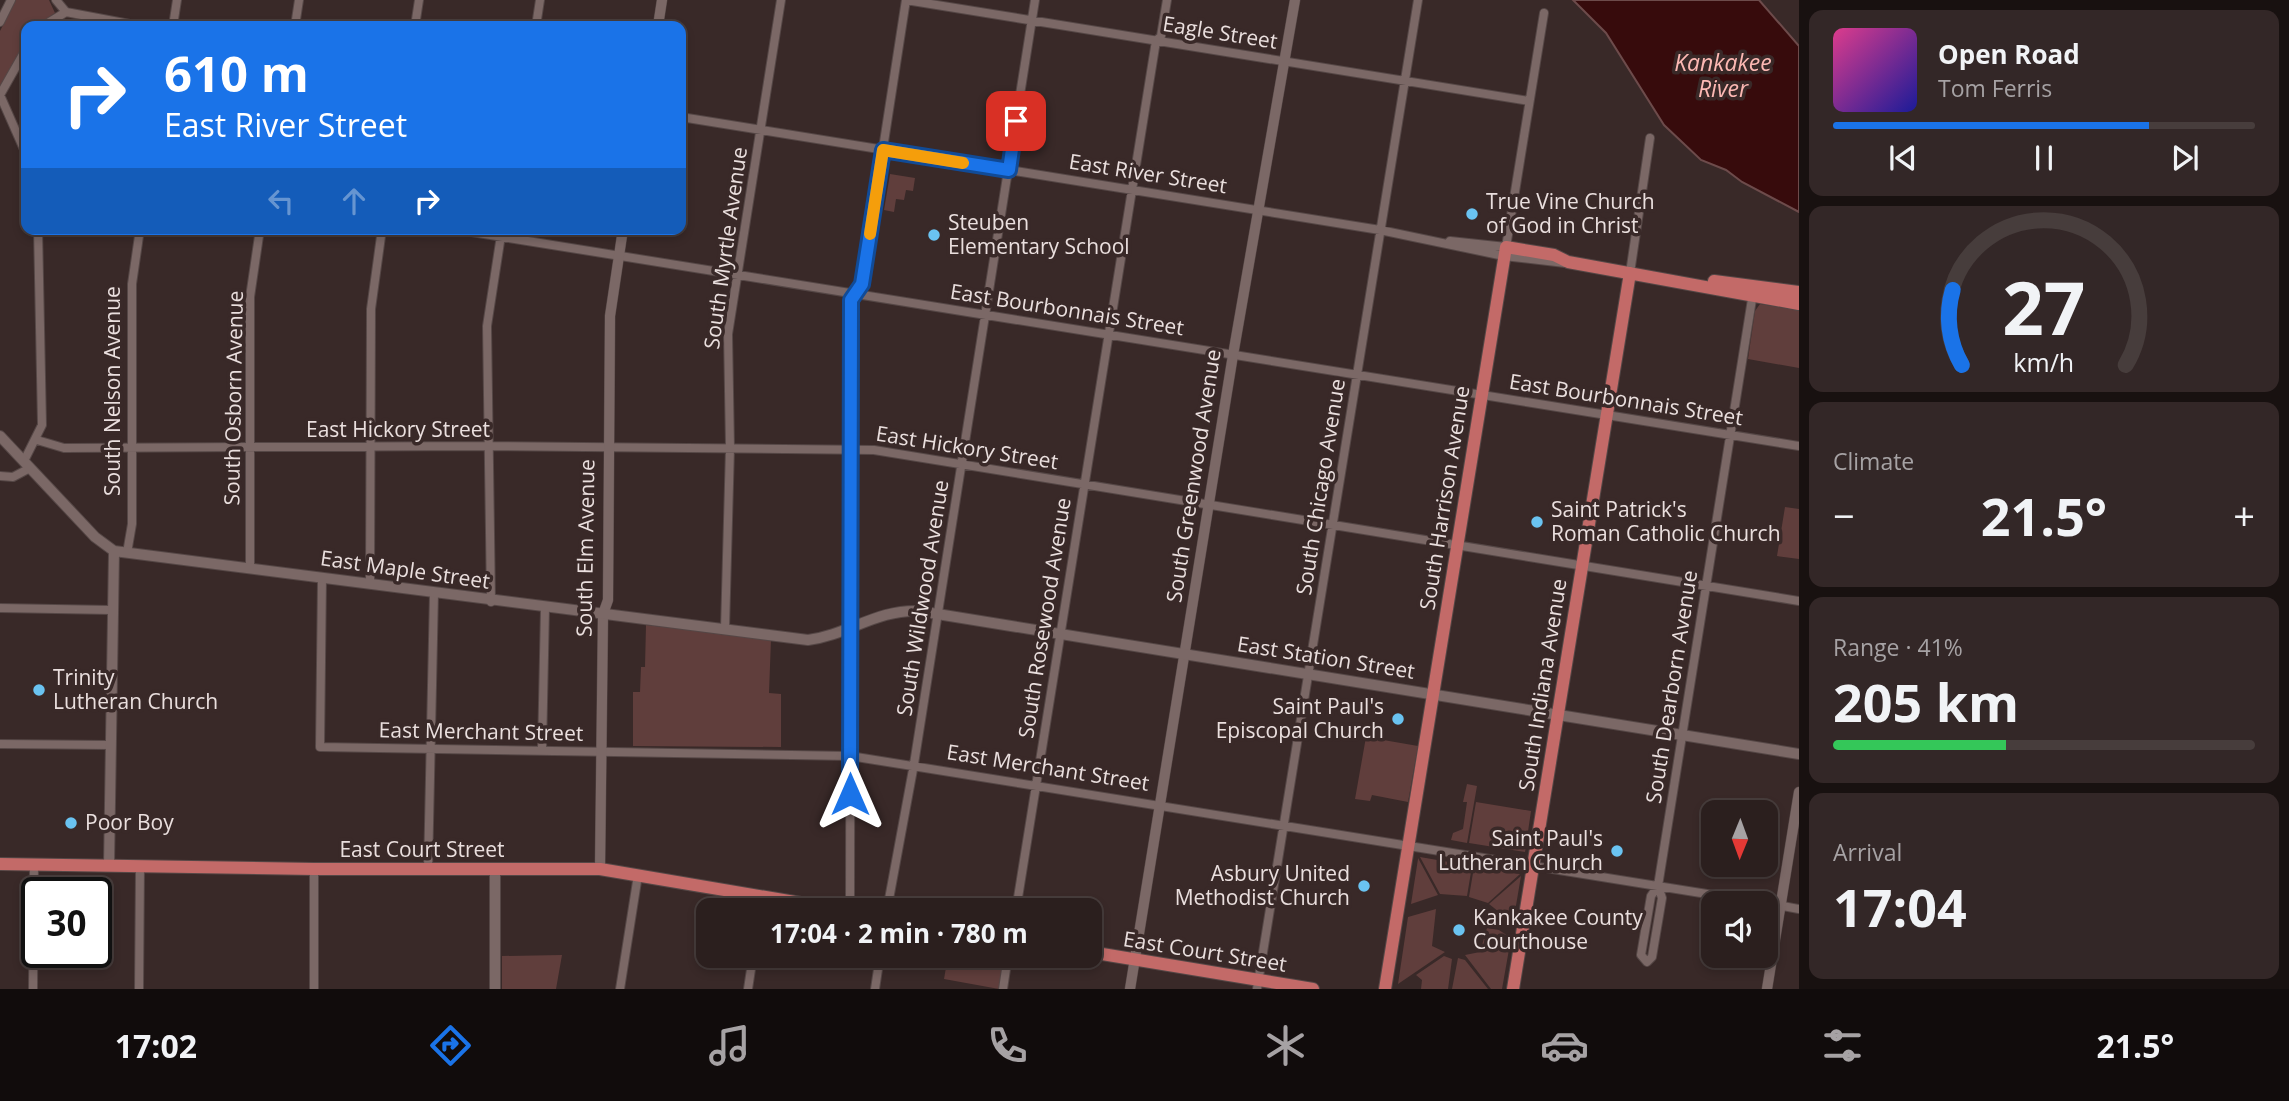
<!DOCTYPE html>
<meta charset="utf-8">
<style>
body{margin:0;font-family:"Open Sans",sans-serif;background:#332727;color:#f1f3f6;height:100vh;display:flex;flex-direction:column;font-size:26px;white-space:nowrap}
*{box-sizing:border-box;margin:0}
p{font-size:23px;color:#a6a2a4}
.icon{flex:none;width:38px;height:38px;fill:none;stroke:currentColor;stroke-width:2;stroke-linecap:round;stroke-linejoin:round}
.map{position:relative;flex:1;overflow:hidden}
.sheet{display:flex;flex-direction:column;gap:10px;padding:10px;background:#181110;width:490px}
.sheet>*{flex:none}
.hud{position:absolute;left:21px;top:21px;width:665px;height:214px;border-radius:14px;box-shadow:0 4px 10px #0003,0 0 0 2px #473d3c;background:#1a73e8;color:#fff;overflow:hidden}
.needle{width:46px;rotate:181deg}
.fabs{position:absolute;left:1701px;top:800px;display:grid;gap:14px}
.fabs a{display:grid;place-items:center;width:77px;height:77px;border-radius:14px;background:#2b1f1e;box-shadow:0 4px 10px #0003,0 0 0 2px #473d3c;font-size:35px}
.speed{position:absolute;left:21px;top:877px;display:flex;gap:14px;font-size:35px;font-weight:700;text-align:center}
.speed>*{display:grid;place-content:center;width:91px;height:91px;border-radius:50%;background:#2b1f1e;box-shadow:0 4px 10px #0003,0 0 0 2px #473d3c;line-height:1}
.speed .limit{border:4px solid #111;border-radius:10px;background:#fff;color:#111}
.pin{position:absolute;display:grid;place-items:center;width:60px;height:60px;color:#fff;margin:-30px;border-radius:14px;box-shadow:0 4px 10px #0006}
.me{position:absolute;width:77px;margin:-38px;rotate:0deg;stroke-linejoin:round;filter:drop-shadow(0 0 5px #0008)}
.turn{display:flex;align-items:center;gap:24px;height:147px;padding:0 28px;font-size:32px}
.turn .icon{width:91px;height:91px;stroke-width:2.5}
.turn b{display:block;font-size:49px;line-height:60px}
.lanes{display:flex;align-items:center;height:66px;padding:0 28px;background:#0003;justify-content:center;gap:35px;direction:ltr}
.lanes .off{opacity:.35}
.big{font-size:52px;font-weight:700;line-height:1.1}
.sheet .card{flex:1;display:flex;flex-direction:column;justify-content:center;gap:10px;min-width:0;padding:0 24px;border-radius:14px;background:#332727}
.sheet .dial{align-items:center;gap:0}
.dial svg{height:182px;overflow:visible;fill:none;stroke:#473d3c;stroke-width:7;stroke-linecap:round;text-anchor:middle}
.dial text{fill:#f1f3f6;stroke:none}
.song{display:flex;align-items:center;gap:21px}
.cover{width:84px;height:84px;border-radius:10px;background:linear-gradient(135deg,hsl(330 70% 55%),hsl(240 70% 35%))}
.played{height:7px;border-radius:4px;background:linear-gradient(90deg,#1a73e8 75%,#473d3c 75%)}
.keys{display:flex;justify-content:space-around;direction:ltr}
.heat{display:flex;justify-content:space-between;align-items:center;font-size:38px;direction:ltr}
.charge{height:10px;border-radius:5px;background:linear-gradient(90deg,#34c759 41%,#473d3c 0)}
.trip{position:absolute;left:696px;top:898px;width:406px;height:70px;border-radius:14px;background:#2b1f1e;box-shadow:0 4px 10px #0003,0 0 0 2px #473d3c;font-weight:700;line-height:70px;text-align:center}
.dock{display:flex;height:112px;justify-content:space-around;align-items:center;background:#110c0c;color:#a6a2a4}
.dock .icon{width:49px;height:49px}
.dock .selected{color:#1a73e8}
.dock b{font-size:32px;color:#f1f3f6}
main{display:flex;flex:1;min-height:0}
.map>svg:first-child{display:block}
.green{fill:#603e3c}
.water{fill:#370b0c;stroke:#6d4b4b;stroke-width:2}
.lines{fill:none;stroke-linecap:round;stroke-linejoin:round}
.minor-casing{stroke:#554746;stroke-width:10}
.tertiary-casing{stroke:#554746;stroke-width:11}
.secondary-casing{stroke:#554746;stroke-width:12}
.primary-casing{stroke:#554746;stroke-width:14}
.minor{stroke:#7b6866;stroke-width:8}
.tertiary{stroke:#7b6866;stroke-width:10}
.secondary{stroke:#7b6866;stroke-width:10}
.primary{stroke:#c36a68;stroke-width:12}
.route-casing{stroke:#114b97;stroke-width:18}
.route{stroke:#1a73e8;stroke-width:12}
.slow{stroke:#f59e0b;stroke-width:12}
.poi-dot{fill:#6ac3f1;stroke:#392928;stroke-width:2.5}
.labels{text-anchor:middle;stroke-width:7;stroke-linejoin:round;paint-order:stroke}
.street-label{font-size:21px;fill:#eadfde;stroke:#392928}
.poi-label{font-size:21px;fill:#eadfde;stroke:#392928;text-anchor:start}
.water-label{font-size:23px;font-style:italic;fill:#fcb8b3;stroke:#392928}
</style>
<main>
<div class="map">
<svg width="1799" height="989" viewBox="0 0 1799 989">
<rect width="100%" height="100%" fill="#392928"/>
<path class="green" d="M16,0H49L55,13L36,26H26V41L0,87V31Z
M890,174L915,178L913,191L906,190L904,200L896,199L894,212L884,210Z
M1766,305L1799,310V368L1748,359L1755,311L1760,304Z
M1785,507L1799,509V559L1777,556Z
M646,625L771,639L769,693L781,694V747L633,746V692H640L641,667H645Z
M1366,737L1418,746L1408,802L1372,795L1370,801L1355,799Z
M1467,784L1477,786L1467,843L1451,840L1453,833L1463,829L1467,802H1463Z
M1476,802L1531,811L1525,852L1469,843Z
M1420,857L1472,866L1467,896L1440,894Z
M1418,858L1438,895L1411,904L1418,859Z
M1474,867L1520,874L1488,903L1469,897Z
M1521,876L1513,923L1489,904Z
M1436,909L1432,946L1445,952L1398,984L1408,917Z
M1487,928L1499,930L1511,938L1502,989H1491L1465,955L1480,952Z
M562,955L556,989H502V956Z
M948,956H1004L999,989L944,979Z
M1444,956L1452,959L1448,989H1421L1422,980L1416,975Z
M1458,958L1465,960L1488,989H1452Z"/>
<path class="water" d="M1573,0H1759L1799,46V212L1742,182L1726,170L1701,160L1664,125L1606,33Z"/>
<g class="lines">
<g class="minor-casing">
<path id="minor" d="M56,0L66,12L140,26
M906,0L1529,101
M0,22L11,0
M43,26L66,12
M173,26L177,0
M295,26L299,0
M415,26L419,0
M536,26L540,0
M0,95L26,154
M0,95L26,49
M681,117L1380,230L1504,256L1565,263
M453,229L1799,446
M1450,241L1506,247L1544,13
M1630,273L1650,138
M37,440L64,448L488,446L874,450L1799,601
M24,461L42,425L38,229
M0,476L13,477L30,468
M127,553L132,524V284L140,229
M250,568V297L260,229
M322,578L320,747L850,756L1763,903
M370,584L371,309L382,229
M491,602L487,326L502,229
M0,608L111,610
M725,629L730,448L728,334L781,0
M0,744L110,745
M542,750L545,608
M314,869V989
M428,870L434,593
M1658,886L1662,898L1652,957L1647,962L1641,955L1651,896L1658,886L1753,293
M1766,903L1799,909
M760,910L763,897
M850,910L851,301L862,284L906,0
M887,910L914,764L1035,0
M1016,910L1156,41L1161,36L1167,0
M33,989L34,865
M139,989L140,866
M620,989L638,875
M748,989L753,956
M875,989L880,956
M1003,989L1008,956
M1257,989L1418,0"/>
</g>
<g class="tertiary-casing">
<path id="tertiary" d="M658,26L662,0
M600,869L603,614L608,600L610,316L623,229
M1130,989L1233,355L1295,0
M1767,989L1799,792"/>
</g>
<g class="secondary-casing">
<path id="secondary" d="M0,436L95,537L114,551L808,640C848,635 877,609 919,611L1799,754
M109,866L114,551
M495,989V868"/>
</g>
<g class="primary-casing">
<path id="primary" d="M1714,281L1799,292
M0,864L314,869H600L842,910
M1090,952L1313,989
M1385,989L1506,247L1554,255L1568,262L1799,304
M1513,989L1630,273"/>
</g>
<use href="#minor" class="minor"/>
<use href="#tertiary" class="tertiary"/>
<use href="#secondary" class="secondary"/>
<use href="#primary" class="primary"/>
</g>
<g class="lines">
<g class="route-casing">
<path id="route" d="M850,794L851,300L862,284L883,150L1009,170L1016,121"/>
</g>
<use href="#route" class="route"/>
<path class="slow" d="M870,234L883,150L963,163"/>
</g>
<g class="poi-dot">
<circle cx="1472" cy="214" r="7"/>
<circle cx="934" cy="235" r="7"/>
<circle cx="1537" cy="522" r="7"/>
<circle cx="39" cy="690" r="7"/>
<circle cx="1398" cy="719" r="7"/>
<circle cx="71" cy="823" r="7"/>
<circle cx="1617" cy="851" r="7"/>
<circle cx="1364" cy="886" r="7"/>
<circle cx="1459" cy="930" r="7"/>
</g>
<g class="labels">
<g class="street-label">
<text transform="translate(1220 33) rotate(9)" y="7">Eagle Street</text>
<text transform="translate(1148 174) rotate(9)" y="7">East River Street</text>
<text transform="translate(726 248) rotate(-82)" y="7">South Myrtle Avenue</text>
<text transform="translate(1067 310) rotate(9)" y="7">East Bourbonnais Street</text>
<text transform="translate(113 391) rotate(-90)" y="7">South Nelson Avenue</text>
<text transform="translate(234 398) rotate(-89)" y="7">South Osborn Avenue</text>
<text transform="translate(1626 400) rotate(9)" y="7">East Bourbonnais Street</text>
<text x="398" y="437">East Hickory Street</text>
<text transform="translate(967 448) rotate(9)" y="7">East Hickory Street</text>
<text transform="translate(1194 476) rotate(-81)" y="7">South Greenwood Avenue</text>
<text transform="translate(1321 487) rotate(-81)" y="7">South Chicago Avenue</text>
<text transform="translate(1445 498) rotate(-81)" y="7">South Harrison Avenue</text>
<text transform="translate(586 548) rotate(-89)" y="7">South Elm Avenue</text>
<text transform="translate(405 570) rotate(8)" y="7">East Maple Street</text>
<text transform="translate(923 598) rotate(-81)" y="7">South Wildwood Avenue</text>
<text transform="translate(1045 618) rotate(-81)" y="7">South Rosewood Avenue</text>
<text transform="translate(1326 658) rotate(9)" y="7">East Station Street</text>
<text transform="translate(1543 685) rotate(-81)" y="7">South Indiana Avenue</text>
<text transform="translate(1672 687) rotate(-81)" y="7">South Dearborn Avenue</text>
<text transform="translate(481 732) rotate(1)" y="7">East Merchant Street</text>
<text transform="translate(1048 768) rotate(9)" y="7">East Merchant Street</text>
<text x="422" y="857">East Court Street</text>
<text transform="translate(1205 952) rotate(9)" y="7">East Court Street</text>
</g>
<g class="poi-label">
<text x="1486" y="209">True Vine Church<tspan x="1486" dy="24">of God in Christ</tspan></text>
<text x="948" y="230">Steuben<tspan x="948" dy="24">Elementary School</tspan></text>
<text x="1551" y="517">Saint Patrick's<tspan x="1551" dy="24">Roman Catholic Church</tspan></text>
<text x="53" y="685">Trinity<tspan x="53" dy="24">Lutheran Church</tspan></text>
<text x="1384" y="714" text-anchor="end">Saint Paul's<tspan x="1384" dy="24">Episcopal Church</tspan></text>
<text x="85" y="830">Poor Boy</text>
<text x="1603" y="846" text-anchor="end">Saint Paul's<tspan x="1603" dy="24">Lutheran Church</tspan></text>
<text x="1350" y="881" text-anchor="end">Asbury United<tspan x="1350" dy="24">Methodist Church</tspan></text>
<text x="1473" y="925">Kankakee County<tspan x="1473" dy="24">Courthouse</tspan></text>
</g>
<g class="water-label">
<text x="1723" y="71">Kankakee<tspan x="1723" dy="26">River</tspan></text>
</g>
</g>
</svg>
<div class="fabs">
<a><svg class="needle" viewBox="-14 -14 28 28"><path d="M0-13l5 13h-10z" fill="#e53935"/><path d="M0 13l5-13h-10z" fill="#a6a2a4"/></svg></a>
<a><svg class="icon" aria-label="sound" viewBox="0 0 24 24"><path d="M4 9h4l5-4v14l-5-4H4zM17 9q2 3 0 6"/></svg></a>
</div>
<div class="speed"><div class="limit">30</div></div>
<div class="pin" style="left:1016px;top:121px;background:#d93025"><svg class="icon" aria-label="arrive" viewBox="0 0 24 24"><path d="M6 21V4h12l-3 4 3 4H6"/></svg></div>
<svg class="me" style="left:850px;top:794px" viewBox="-20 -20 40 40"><path d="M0-17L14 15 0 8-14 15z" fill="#1a73e8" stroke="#fff" stroke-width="4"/></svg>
<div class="trip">17:04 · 2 min · 780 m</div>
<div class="hud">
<div class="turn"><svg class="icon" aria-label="right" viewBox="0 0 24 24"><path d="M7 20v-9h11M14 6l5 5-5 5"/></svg><div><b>610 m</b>East River Street</div></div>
<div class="lanes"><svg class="icon off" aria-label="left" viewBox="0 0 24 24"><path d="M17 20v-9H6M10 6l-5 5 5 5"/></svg><svg class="icon off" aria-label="ahead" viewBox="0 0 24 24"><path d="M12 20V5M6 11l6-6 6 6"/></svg><svg class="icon" aria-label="right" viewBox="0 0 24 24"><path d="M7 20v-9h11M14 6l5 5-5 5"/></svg></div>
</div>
</div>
<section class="sheet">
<div class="card">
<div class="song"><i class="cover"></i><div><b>Open Road</b><p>Tom Ferris</p></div></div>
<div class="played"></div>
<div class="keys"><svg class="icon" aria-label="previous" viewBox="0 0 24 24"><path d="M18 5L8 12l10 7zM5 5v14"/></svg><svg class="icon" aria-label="pause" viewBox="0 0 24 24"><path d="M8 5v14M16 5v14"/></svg><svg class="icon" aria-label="next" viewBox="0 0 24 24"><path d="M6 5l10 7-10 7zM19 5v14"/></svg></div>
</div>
<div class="card dial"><svg viewBox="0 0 100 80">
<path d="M14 69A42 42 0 1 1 86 69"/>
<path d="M14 69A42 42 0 0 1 10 36" stroke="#1a73e8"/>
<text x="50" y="56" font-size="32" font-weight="700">27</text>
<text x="50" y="72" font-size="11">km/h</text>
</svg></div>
<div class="card"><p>Climate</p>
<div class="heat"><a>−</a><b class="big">21.5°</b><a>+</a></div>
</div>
<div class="card"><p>Range · 41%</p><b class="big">205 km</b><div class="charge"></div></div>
<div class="card"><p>Arrival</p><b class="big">17:04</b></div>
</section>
</main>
<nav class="dock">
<b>17:02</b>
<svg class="icon selected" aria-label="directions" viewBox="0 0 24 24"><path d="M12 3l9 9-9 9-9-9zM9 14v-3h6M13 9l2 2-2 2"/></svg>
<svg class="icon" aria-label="music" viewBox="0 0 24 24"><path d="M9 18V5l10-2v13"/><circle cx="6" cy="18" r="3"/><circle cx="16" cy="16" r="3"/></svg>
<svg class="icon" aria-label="phone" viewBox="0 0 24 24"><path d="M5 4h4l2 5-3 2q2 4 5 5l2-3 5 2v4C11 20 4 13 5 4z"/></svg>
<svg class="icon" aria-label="climate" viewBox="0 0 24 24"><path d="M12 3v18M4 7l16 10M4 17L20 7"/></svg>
<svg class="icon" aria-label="car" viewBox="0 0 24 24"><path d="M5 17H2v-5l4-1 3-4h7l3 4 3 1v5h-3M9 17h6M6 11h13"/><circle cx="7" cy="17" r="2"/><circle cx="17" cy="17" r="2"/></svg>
<svg class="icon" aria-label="filters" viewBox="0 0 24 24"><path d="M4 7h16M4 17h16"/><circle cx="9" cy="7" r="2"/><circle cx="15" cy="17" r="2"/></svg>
<b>21.5°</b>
</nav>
